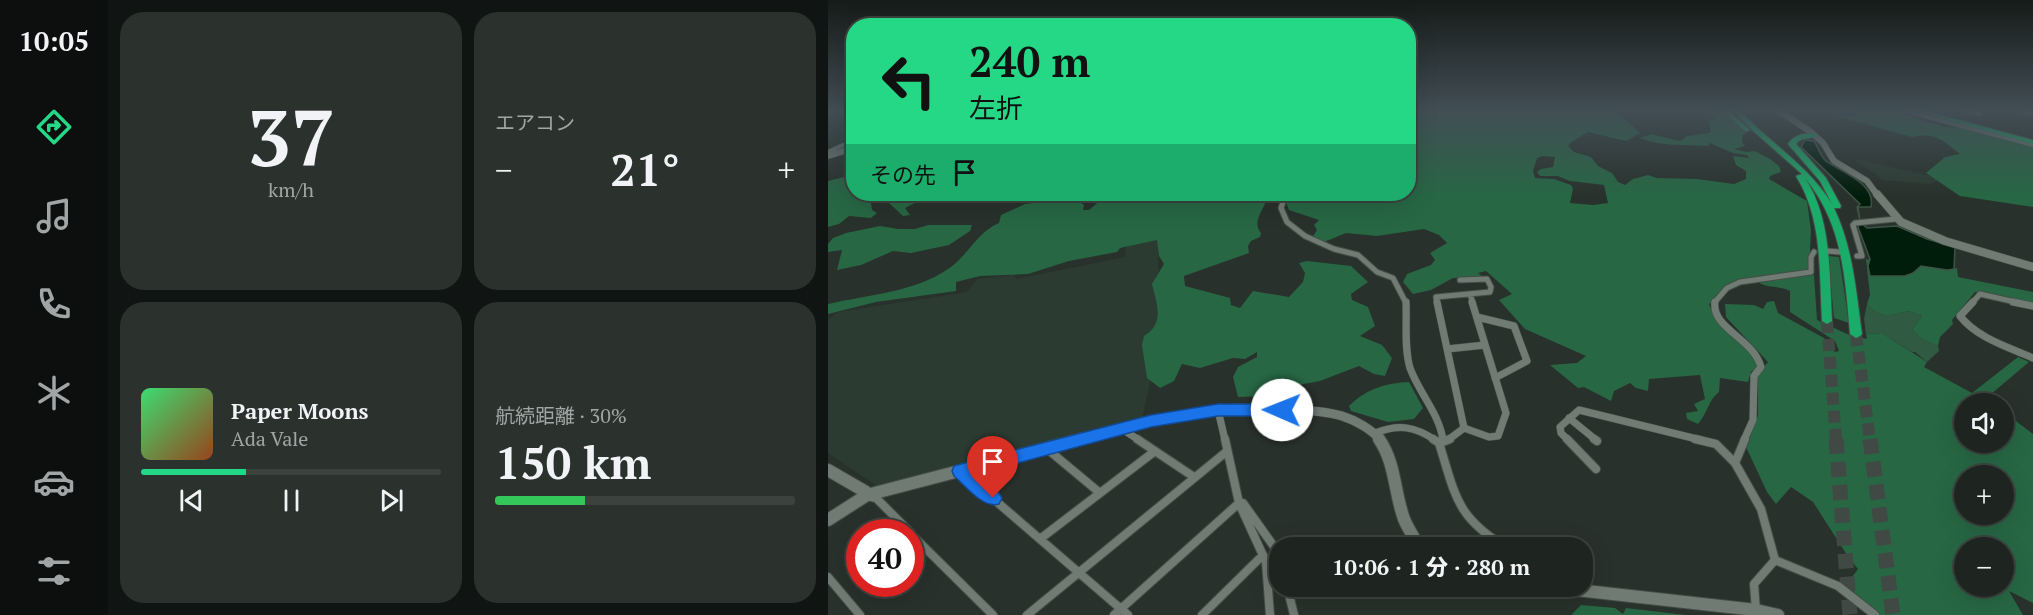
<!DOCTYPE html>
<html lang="ja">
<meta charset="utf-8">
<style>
body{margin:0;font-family:"PT Serif","Noto Sans JP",serif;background:#2b312d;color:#f1f3f6;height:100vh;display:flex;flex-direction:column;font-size:22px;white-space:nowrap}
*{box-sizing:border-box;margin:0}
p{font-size:20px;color:#a1a5a5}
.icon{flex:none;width:33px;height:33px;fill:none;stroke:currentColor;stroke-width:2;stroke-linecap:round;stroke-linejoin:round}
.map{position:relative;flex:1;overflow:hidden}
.details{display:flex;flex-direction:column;gap:12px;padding:12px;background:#101412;width:720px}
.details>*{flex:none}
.banner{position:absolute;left:18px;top:18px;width:570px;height:183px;border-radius:24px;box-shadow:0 6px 24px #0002,0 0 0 2px #3c423e;background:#24d886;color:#111;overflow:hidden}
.tools{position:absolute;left:1126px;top:393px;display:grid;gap:12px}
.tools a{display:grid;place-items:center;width:60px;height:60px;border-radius:50%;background:#1e2520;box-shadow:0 6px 24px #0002,0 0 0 2px #3c423e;font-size:30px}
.speed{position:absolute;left:18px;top:519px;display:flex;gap:12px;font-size:30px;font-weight:700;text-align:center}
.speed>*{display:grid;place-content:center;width:78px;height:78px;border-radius:50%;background:#1e2520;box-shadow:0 6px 24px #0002,0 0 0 2px #3c423e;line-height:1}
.speed .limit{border:9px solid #d22;background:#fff;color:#111}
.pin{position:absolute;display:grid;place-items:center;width:51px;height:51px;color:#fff;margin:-62px -26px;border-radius:50% 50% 50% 0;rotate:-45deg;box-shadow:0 0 6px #0007}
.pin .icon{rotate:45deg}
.me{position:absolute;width:66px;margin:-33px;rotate:271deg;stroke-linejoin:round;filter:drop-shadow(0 0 4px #0008)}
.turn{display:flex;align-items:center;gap:21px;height:126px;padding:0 24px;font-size:27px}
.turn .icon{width:78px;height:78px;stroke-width:2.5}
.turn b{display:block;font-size:42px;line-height:51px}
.then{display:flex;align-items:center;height:57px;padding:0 24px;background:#0003;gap:12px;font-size:22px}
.big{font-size:45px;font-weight:800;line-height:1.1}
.details .widget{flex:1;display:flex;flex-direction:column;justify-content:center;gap:9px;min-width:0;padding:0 21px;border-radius:24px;background:#2b312d}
.details .dial{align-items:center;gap:0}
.dial b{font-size:78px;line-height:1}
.song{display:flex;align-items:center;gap:18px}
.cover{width:72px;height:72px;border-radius:9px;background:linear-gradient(135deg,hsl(140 70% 55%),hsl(20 70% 35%))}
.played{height:6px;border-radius:3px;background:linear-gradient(90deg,#24d886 35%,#3c423e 35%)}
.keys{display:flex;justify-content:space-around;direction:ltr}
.heat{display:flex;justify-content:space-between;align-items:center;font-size:33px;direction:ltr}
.charge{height:9px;border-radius:4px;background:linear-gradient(90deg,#34c759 30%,#3c423e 0)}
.details .tiles{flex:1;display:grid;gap:12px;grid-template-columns:repeat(2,1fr)}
.trip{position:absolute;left:441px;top:537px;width:324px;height:60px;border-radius:24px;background:#1e2520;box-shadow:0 6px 24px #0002,0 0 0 2px #3c423e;font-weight:800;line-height:60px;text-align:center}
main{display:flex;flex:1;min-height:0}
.tabs{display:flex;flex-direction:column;width:108px;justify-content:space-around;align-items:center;background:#0c0f0d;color:#a1a5a5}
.tabs .icon{width:42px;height:42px}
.tabs .active{color:#24d886}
.tabs b{font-size:27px;color:#f1f3f6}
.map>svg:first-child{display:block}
.built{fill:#2b3b31}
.green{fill:#305a41}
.forest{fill:#276744;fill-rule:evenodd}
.water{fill:#001c0b;stroke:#3e5346;stroke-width:1.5}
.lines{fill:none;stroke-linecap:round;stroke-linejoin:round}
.highway-tunnel-far1{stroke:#414944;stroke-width:12;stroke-dasharray:12 6;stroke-linecap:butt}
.highway-tunnel{stroke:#414944;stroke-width:15;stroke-dasharray:15 8;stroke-linecap:butt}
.street-far3-casing{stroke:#454d48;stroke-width:4.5}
.street-far2-casing{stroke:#454d48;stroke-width:7}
.street-far1-casing{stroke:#454d48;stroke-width:8}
.street-casing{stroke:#454d48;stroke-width:10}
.secondary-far3-casing{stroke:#454d48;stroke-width:7}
.secondary-far2-casing{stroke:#454d48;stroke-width:9}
.secondary-far1-casing{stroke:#454d48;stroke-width:10}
.secondary-casing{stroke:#454d48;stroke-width:14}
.highway-casing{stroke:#454d48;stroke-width:2}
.street-far3{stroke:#707b74;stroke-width:4}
.street-far2{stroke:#707b74;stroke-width:5}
.street-far1{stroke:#707b74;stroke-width:7}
.street{stroke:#707b74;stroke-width:8}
.secondary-far3{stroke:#707b74;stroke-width:6}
.secondary-far2{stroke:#707b74;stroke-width:8}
.secondary-far1{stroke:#707b74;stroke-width:9}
.secondary{stroke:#707b74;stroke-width:12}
.highway{fill:#1aad6a;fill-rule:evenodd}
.route{fill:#1a73e8;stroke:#114b97;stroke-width:1.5}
</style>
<main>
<nav class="tabs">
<b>10:05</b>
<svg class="icon active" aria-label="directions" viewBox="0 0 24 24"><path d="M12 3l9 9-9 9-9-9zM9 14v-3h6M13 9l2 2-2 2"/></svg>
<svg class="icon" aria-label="music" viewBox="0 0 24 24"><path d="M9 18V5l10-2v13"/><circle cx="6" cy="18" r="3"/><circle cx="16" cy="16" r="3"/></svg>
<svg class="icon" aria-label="phone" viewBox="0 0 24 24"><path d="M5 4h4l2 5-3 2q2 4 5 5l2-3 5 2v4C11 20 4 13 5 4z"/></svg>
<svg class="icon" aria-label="climate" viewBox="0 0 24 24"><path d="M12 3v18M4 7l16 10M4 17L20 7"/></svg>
<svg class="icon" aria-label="car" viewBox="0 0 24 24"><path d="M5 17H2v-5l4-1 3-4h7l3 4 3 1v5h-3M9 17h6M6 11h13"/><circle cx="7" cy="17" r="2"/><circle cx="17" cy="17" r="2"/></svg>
<svg class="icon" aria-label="filters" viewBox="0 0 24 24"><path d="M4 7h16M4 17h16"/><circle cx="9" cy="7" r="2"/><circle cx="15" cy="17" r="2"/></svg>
</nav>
<section class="details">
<div class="tiles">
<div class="widget dial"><b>37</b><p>km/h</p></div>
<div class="widget"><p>エアコン</p>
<div class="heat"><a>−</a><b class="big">21°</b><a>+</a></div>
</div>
<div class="widget">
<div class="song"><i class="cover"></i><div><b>Paper Moons</b><p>Ada Vale</p></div></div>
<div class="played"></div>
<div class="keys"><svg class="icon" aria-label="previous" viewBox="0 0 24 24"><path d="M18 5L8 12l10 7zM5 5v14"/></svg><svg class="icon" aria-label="pause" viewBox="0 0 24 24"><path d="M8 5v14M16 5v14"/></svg><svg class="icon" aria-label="next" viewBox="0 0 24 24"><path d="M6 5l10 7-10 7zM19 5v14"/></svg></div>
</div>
<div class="widget"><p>航続距離 · 30%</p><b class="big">150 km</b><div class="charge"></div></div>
</div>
</section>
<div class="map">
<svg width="1205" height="615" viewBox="0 0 1205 615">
<rect width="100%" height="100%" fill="#28312b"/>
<path class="built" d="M1025,158L1102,176L1110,181L1101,184L1055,180Z
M330,239V318L324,374L314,419L52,488L0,453V319L10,312L139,292L149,279L186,275L188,279L297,257L298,246Z"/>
<path class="green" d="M1039,304C1052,320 1064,315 1081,311L1094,316L1084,330L1095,340L1110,346L1111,351L1099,362L1087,352H1084L1054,333L1038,334L1036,319Z"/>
<path class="forest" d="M581,111H788L812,133L798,141L760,132L742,143L740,146L746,152L763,157L770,166L784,173L790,182L797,185L805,179L820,175L829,178L869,179L906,184L918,179V171L908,165L905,156L921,158L919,155L905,153L882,143L880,146C857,144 833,147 812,138L823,134L852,141L859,136L881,133L883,130L880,121L888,119L879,111H895L919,133L915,134L914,142L917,146L906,149L919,152L927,151L942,159L951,166L953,172L942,176L941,179L979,201L983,230L981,271C940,277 912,273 881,304L888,320L922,347L930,367L923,372L920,382L892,378L891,392C881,399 879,414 870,424L859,419L858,413L870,411L866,404L877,399L872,375L821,379L820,391L808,388L802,383L786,391L783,401L756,387L750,388L722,365L749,363L758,356L697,329L671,300L684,294L658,271L650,273L655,277L625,278L603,290L585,294L575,282L579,274L603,265L607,260L602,253L619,243L611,235L596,229L549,236L518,233L496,242L484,238L489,230L486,225L491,220L461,210L455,194H580ZM714,156L727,157L725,167L713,169L709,172L712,176H730L742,181L776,185L780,203L765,205L742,203L745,189L743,185L726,179L707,178L705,171L709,158Z
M1019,111H1066L1117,127L1151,128L1205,144V207L1132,196L1098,173L1117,157L1132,154C1114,140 1108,132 1084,137L1005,115L1036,117Z
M25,166L26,194H44L42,195L44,210L49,213L43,218L21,216L11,224L0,227V181L16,177L20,167Z
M53,194H95L96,198L77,208L82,215L75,216L61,203L66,198Z
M280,194H428L437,204C432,214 425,224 433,233L432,237L423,241L420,246L421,253L356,276L357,286L402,298L403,305L412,308L425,291L461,297L475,282L477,273L471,263L479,261L523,266L540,282L523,294L524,300L540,307L547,326L532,336L554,345L564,358L557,376L546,374L531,366L492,381L460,387L443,396L410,397L405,377L410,367L429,357V352L417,359L405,358L372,368L354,364L346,381L332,388L319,378L314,345L316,336C337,323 329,305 324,284L336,264L331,256L329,240L292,248L289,252L241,261L200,274L152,276L128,282V291L48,302L0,314V304C39,295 87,292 120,269C140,256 149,232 171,223L173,215L197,204L246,198L256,205L255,210H261Z
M100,225H144L142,231L121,245L83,253L65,251L33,265L9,270L14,250L0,252V244L5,238L18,233L52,226L70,229H87Z
M1000,256L1011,257L1021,323L1006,318Z
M1038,259L1087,271L1093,266L1119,270L1129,268L1130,277L1205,292V303L1147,292L1124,320L1125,324L1112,337L1110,346L1095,340L1084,330L1094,316L1081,311C1064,315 1052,320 1039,304L1042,295Z
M986,275L989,320L1019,334L1039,339L1038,334L1054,333L1099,362L1096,367L1144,393L1190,357L1201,362L1156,400L1162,403L1137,404V442H1176V412L1205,434V603L1181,591L1195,615H1051L1018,585L1030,569L1021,558L985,502L963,487L948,504L939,492L918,447L930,415V374L940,362L898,317L897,304L926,305L935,309L939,302L946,301L950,313L996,338L1007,352L1011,351L1007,341L962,312V291C951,285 939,289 928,281ZM1137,476H1176V514H1137ZM1137,548H1176V586H1137Z
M581,382L595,408L586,419L560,422L523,411L521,406C538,389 558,383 581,382Z
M753,605L787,608L795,614L798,608L858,615H743Z"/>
<path class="water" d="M977,140L986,141C990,147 992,156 998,161C1013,172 1048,183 1043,207H1030L1032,221L1029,207L1032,204L973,147Z
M1033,223L1039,228L1069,226L1099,239L1127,247L1126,269L1119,270L1093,266L1085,273L1077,276H1042L1040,266L1042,259L1030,227Z"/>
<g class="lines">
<path class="highway-tunnel-far1" d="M999,321L1008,440
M1028,334L1042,440"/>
<path class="highway-tunnel" d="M1008,439L1022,615
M1042,439L1065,615"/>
<g class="street-far3-casing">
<path id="street-far3" d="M1073,111L1085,112
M1136,111L1152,114
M1194,111L1205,114
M1084,113L1205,145
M0,152L26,140
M214,196L220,194"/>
</g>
<g class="street-far2-casing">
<path id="street-far2" d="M450,194L455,202L453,208L459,222L477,236L506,249L530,255L549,272L565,278L578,303
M208,197L220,194
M999,251L1012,252
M1029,256H1034L1025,225L1027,223L1068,219
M642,294L645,303
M609,303L608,297L662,292L663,287L659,279L632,280
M886,303L899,288L912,282L983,272V257L986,252
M1144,303L1152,294L1192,303"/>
</g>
<g class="street-far1-casing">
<path id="street-far1" d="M578,302C579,322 576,348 582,368C591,393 611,413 615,440
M609,302L636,428L620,440
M887,302C883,328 925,338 933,367L926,376L925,420L916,440
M1145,302L1132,316C1149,338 1180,347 1205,358
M1185,302L1205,306
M649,317L686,326L699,361L667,378
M619,349L657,345
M390,410L397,440
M741,418L768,440
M297,427V431L311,440
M636,428L661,437L670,436L678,413L644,302
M547,433C571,424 586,426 607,440
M740,440L733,433L732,427L751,410L873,440"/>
</g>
<g class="street-casing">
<path id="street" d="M309,439L366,477
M397,439L411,503L438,562L442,615
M605,439L611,443C628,497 628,517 679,548
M739,439L768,469
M766,439L769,441
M867,439L888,444L907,463
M917,439L907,463L933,509L947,560
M611,443L615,439
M612,443L622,439
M218,448L272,493
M133,471L300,615
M43,497L48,498L82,532
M82,533L165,615
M212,539L327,451
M947,560L1010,586L1047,615
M0,577L32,615
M459,586L466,615
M928,611L926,584L947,560
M199,615L398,452
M286,615L411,503H415L452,555
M374,615L435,555"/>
</g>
<g class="secondary-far3-casing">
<path id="secondary-far3" d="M951,111L983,132L995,143L1006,161L1039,181L1050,196
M0,156L26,148"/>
</g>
<g class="secondary-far2-casing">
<path id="secondary-far2" d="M1049,194L1073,222L1117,241L1205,267"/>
</g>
<g class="secondary-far1-casing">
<path id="secondary-far1" d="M249,440C295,428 340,417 387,410C415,407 488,408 514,416C527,420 545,430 552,440"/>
</g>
<g class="secondary-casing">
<path id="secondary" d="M551,439C568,464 566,492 576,519C580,529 587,539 592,548
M0,470L38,492L39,495
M0,520L39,495L254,439
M713,586L928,610L950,615"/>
</g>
<g class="highway-casing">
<path id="highway" d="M895,111H901L921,129V131H917Z
M906,111H912C942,143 980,165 1004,204L992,181L960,144C966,134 981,131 990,135C983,140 973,136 968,144L998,178L1013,206L1012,208H1006C1025,248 1028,291 1034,334L1032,336L1028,338L1022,334C1017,277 1015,224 977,178C1004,219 1001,273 1004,321L999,324L994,321C991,272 995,219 968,176L974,174L923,129Z
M1088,111H1097L1205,140V144Z"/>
</g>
<use href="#street-far3" class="street-far3"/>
<use href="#street-far2" class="street-far2"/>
<use href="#street-far1" class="street-far1"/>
<use href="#street" class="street"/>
<use href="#secondary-far3" class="secondary-far3"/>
<use href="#secondary-far2" class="secondary-far2"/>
<use href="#secondary-far1" class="secondary-far1"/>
<use href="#secondary" class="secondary"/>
<use href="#highway" class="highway"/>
</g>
<linearGradient id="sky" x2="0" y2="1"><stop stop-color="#161b18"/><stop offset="0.56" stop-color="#424e55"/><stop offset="1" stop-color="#424e55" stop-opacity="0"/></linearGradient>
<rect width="1205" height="197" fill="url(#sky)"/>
<path class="route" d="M390,404H454L460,405L462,410L460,414L454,416H390L323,427L149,474L171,493L174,498L171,504C155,509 138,486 126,476L124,471L126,466L133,464L323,415Z"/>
</svg>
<div class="tools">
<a><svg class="icon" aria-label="sound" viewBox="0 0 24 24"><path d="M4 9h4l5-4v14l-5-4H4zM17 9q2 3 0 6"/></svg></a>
<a>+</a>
<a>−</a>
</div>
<div class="speed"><div class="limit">40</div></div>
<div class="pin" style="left:165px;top:498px;background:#d93025"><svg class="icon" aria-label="arrive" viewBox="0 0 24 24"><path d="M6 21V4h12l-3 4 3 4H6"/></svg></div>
<svg class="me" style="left:454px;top:410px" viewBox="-20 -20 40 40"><circle r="19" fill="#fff"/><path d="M0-13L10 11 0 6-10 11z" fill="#1a73e8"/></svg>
<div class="trip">10:06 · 1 分 · 280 m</div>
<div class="banner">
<div class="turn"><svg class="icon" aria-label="left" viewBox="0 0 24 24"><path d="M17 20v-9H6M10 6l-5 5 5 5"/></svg><div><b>240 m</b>左折</div></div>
<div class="then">その先<svg class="icon" aria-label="arrive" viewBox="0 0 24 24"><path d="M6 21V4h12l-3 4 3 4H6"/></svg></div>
</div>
</div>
</main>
